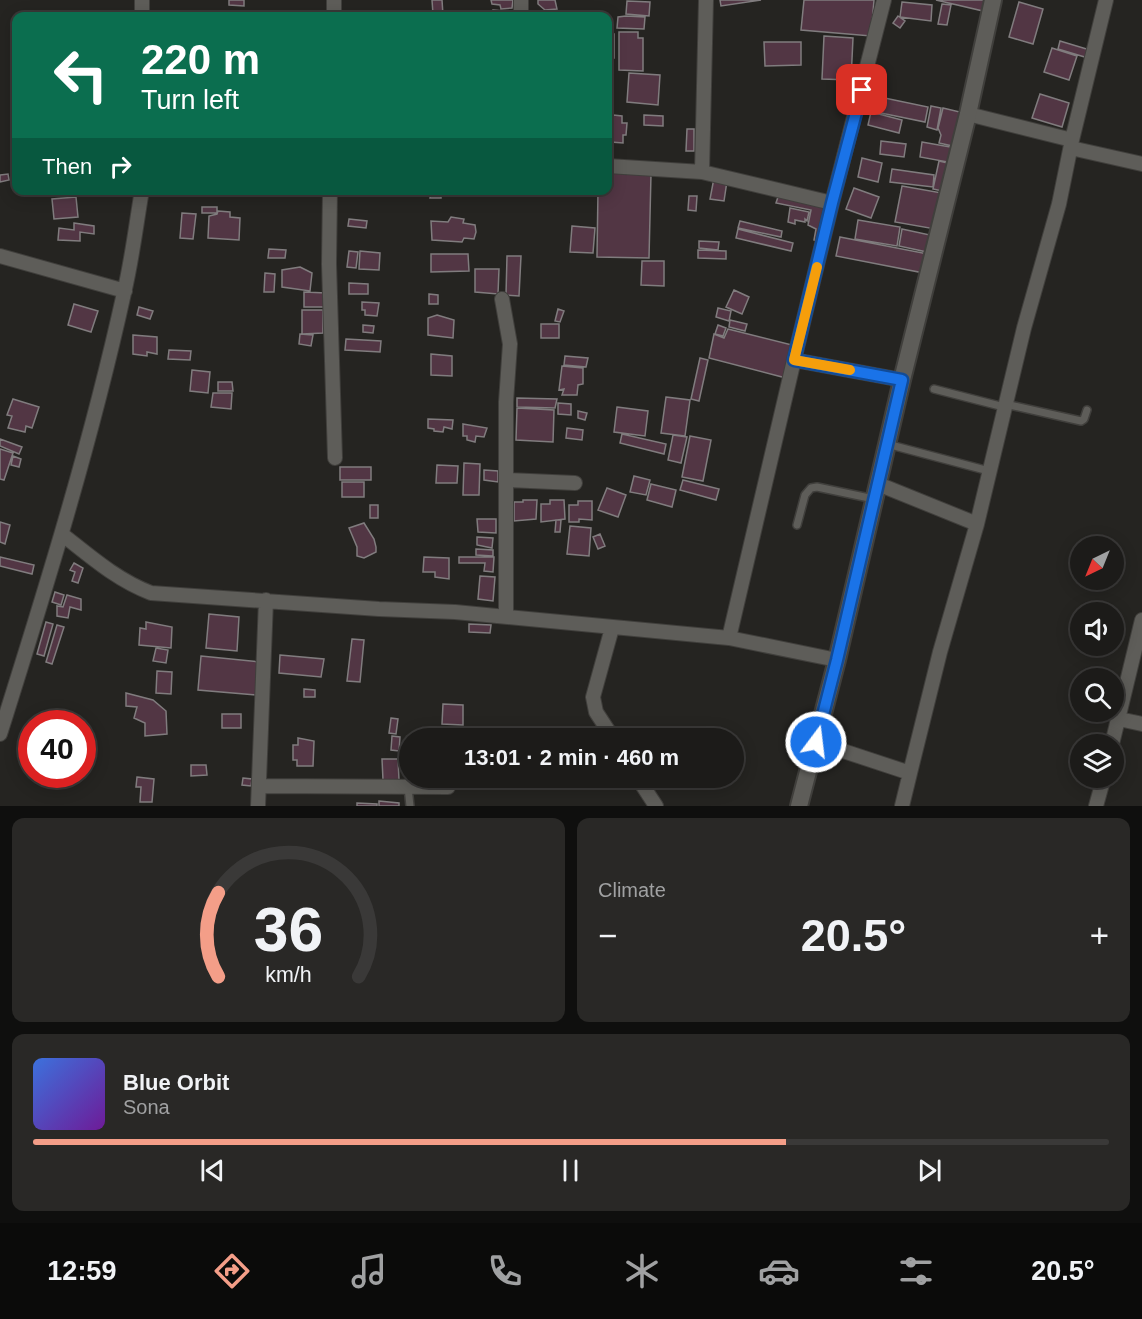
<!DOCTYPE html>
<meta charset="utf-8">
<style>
body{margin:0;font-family:Arial,sans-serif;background:#292826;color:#f1f3f6;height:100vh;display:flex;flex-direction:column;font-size:22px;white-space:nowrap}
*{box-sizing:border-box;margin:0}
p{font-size:20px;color:#a0a1a2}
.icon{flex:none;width:33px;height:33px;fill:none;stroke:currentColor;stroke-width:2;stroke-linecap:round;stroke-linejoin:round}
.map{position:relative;height:806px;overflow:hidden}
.sheet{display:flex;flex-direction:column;gap:12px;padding:12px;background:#0f0f0e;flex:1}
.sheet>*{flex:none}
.guide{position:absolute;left:12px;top:12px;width:600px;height:183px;border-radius:12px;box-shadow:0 3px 15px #0003,0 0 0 2px #3a3938;background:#0b6e4f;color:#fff;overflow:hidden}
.needle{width:39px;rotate:223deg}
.buttons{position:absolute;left:1070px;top:536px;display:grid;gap:12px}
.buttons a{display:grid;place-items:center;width:54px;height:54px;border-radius:50%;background:#1c1b19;box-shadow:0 3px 15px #0003,0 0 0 2px #3a3938;font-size:30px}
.speed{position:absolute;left:18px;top:710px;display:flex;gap:12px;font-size:30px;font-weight:700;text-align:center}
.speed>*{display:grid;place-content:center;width:78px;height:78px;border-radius:50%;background:#1c1b19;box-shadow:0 3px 15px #0003,0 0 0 2px #3a3938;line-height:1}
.speed .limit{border:9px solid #d22;background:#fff;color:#111}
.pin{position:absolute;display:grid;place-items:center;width:51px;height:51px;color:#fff;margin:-26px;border-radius:12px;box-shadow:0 3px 9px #0006}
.me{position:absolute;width:66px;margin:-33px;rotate:15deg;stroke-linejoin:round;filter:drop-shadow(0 0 4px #0008)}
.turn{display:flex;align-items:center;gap:21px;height:126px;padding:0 30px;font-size:27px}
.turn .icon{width:78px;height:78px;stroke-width:2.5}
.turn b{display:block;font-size:42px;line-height:51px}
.then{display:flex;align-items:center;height:57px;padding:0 30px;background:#0003;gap:12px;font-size:22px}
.big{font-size:45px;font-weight:600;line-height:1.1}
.sheet .tile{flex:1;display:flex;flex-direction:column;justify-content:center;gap:9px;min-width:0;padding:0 21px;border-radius:12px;background:#292826}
.sheet .dial{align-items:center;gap:0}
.dial svg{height:156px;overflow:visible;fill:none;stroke:#3a3938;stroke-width:7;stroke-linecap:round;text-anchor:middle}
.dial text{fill:#f1f3f6;stroke:none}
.song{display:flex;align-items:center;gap:18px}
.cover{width:72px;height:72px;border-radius:9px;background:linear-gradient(135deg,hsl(220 70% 55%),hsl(280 70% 35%))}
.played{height:6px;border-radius:3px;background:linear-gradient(90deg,#f49e88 70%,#3a3938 70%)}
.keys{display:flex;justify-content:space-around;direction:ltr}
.heat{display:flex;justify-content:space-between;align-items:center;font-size:33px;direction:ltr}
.sheet .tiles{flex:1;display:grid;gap:12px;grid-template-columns:1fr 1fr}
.tile:last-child{grid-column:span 2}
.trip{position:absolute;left:399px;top:728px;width:345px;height:60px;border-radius:30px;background:#1c1b19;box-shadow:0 3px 15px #0003,0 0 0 2px #3a3938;font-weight:600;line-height:60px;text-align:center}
.tabs{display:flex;height:96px;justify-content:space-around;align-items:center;background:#0b0b0a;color:#a0a1a2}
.tabs .icon{width:42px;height:42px}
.tabs .selected{color:#f49e88}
.tabs b{font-size:27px;color:#f1f3f6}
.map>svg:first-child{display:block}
.building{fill:#523644;stroke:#807c7e;stroke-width:1.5}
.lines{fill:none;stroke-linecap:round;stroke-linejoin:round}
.service-casing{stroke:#403f3c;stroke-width:10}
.minor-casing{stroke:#403f3c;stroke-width:16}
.tertiary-casing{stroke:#403f3c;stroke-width:20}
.service{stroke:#5e5d59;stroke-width:7}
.minor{stroke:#5e5d59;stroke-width:14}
.tertiary{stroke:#5e5d59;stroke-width:16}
.route-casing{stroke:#114b97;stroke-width:15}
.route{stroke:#1a73e8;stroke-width:10}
.slow{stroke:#f59e0b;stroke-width:10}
</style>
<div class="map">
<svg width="1142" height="806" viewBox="0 0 1142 806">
<rect width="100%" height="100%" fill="#252421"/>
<path class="building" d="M229,0H244V6L229,5Z
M432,0H442L443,15L433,14Z
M491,0H513L512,8L501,9L500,5L492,4Z
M538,0H555L557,9L545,10L538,4Z
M720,0H761L721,6Z
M804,0H874L871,36L801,30Z
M936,0H985L983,11Z
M627,1L650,2L649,16L626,14Z
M902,2L932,5L931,21L900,17Z
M1019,2L1043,9L1033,44L1009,37Z
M942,4L951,5L947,25L938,24Z
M493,10L514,12L513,16H493Z
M626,16L645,17L644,29L617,28L618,17Z
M898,16L905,21L900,28L893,23Z
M619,32H638V38H643V71L619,70Z
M608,34H614V58H608Z
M824,36L853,38L851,80L822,79Z
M1060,41L1090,50L1088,58L1058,49Z
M764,42H801V65L765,66Z
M1052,48L1077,56L1069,80L1044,72Z
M608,72L612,73L611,96H608Z
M629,73L660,75L658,105L627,102Z
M844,94L854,97L850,110L841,107Z
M1040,94L1069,103L1062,127L1032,118Z
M875,96L928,107L925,122L871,111Z
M931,106L941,108L937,130L927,127Z
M943,108L964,113L957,147L939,143L941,135L938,128Z
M871,112L902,120L899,133L868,125Z
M613,115L622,116V123H627L626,135H623V143L611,142Z
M644,115L663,116V126L644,125Z
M687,129H694V151H686Z
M881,141L906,144L904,157L880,154Z
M922,142L956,148L953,163L920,157Z
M862,158L882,163L878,182L858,177Z
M939,161L952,164L947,192L933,189Z
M892,169L934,175L933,187L890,182Z
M608,171L651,174L649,258L597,257L598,190H608Z
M8,174L9,180L0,182V175Z
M714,178L727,181L724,201L710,199Z
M902,186L942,193L935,229L895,222Z
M854,188L879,197L871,218L846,209Z
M62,190H79V195L62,194Z
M407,190H441V198H430L431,192H407Z
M779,194L827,206L821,242L814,240L816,229L808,225L811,210L776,203Z
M689,196H697L696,211L688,210Z
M76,197L78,217L54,219L52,199Z
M202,207H217V213H202Z
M790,208L809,212L807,221L805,219V222L795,220V224L788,222Z
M218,211L230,212V217L240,218L239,240L208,238L209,216L217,214Z
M182,213L196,214L193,239L180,238Z
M451,217L464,219L463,223L475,225L476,232L474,239L464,238L462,242L432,240L431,221L448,222Z
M349,219L367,221L366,228L348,226Z
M858,220L900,227L897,246L855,239Z
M740,221L782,231L781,237L738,228Z
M74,223L94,226V234L80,232V241L58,240L59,228L74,230Z
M572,226L595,228L593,253L570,252Z
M738,229L793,243L791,251L736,238Z
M902,229L930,235L927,252L899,246Z
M840,237L928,254L924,273L836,256Z
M699,241L719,242L718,250L699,248Z
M269,249L286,250L285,258H268Z
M698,250L726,251V259L698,258Z
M349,251L358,252L356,268L347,267Z
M360,251L380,253L379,270L359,269Z
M431,254H468L469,271L431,272Z
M507,256H521L519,296L506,295Z
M642,261H664V286L641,285Z
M300,267L312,273L310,291L282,287V270Z
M475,269H499L498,294L475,292Z
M265,273L275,274L274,292H264Z
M349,283L368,284V294H349Z
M734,290L749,297L742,314L726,307Z
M304,292L326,293V307H304Z
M429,294L438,295V304H429Z
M362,302L379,303L377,316L365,315V310H362Z
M74,304L98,311L91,332L68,325Z
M139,307L153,311L150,319L137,315Z
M718,308L731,311L729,321L716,317Z
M558,309L564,311L560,322L555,321Z
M302,310H323V333L302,334Z
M437,315L454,320L453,338L428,335V318Z
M730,320L747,324L745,331L729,327Z
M541,324H559V338H541Z
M363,325L374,326L373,333L363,332Z
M718,325L726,328L723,336L715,334Z
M728,329L796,346L786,378L709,358L714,334L724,338Z
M300,334L313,335L311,346L299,344Z
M133,335L157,337V354L147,352V356L133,354Z
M346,339L381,341L380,352L345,350Z
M169,350L191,351L190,360L168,359Z
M431,354L452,356V376L431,375Z
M565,356L588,358L586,367L564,365Z
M700,358L708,360L699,401L691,399Z
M562,366L583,368V384L578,385L577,395H562L564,389L559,390Z
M192,370L210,372L208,393L190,391Z
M218,382H232L233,391H218Z
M213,393H232L231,409L211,407Z
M666,397L690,400L685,436L661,433Z
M517,398L557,399L555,408L517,407Z
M13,399L39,407L32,428L26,426L25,432L8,428L12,416L7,415Z
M558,403L571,404V415L558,414Z
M617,407L648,411L645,436L614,432Z
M517,408L554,410L553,442L516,440Z
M578,411L587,413L585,420L578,418Z
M428,419L453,420L452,429L444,427L443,432L434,431V429L428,428Z
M463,424L487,428L484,437L476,436L475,442L467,440V436H463Z
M567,428L583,430L582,440L566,438Z
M622,434L666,444L664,454L620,443Z
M673,435L687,437L681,463L668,460Z
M690,436L711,440L703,481L682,477Z
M0,439L22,447L19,454L0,446Z
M0,449L13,453L4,480L0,479Z
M13,456L21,459L19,467L11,465Z
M464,463L480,464L479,495H463Z
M437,465L458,466L457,483H436Z
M340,467H371V480H340Z
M484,470L498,471V482L484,480Z
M634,476L650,480L646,495L630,492Z
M683,480L719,489L716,500L680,490Z
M342,482H364V497H342Z
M651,484L676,490L672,507L647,500Z
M607,488L626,495L618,517L598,510Z
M523,500H537L536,519L514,521V502H523Z
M550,500H564L565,519L541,522V504H550Z
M578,501H592V520L579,519V522H569V505H578Z
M370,505H378V518H370Z
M477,519H496V533L478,532Z
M556,520H561L560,532H555Z
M0,522L10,525L5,544L0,542Z
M364,523L374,539L376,547V552L364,558L357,556V547L349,528Z
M570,526L591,528L589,556L567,554Z
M600,534L605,546L598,549L593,537Z
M477,537L493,538L492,548L477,545Z
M476,549L493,550V556L476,555Z
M0,557L34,565L32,574L0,566Z
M424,557L449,558V579L435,577V572H423Z
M459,557H494L493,572L484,571L485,563H459Z
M74,563L83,568L78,583L72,581L75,572L70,570Z
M480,576L495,577L493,601L478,599Z
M55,592L64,595L61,605L52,602Z
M67,595L81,599V610L70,607L68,618L57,616V606L63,607Z
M209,614L239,617L237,651L206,648Z
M46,622L53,624L44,656L37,654Z
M146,622L172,627L171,648L139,645L140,628L146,629Z
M469,624L491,625L490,633L469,632Z
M57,625L64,627L52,664L46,662Z
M352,639L364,640L360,682L347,681Z
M156,648L168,650L166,663L153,661Z
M280,655L324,659L321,677L279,673Z
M201,656L260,662L257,695L198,690Z
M157,671L172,672L171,694L156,693Z
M304,689L315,690V697H304Z
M126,693L153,700L166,711L167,734L145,736V723L134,718L137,707L126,706Z
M443,704L463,705V725L442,724Z
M222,714H241V728H222Z
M391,718L398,719L396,734L389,733Z
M392,736L400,737L399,751L391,750Z
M298,738L314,741L313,766H297V760H293V745H298Z
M382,759H398L399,780H383Z
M191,765H206L207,775L191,776Z
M137,777L154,779L152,802H140L141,787H136Z
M243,778L252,779L251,786L242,785Z
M379,801L399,803V806H379Z
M357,803L377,804V806H357Z"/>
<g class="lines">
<g class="service-casing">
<path id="service" d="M934,389L1004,407
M1005,404L1081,421L1084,419L1087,410
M887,444L989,471
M797,525L805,495L811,488L817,487L874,499
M408,787L410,806"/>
</g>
<g class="minor-casing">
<path id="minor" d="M142,0V16
M334,16V0
M521,16V0
M968,114L1072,140L1059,204L1024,328L977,524
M1072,140L1106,0
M1071,148L1142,164
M608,166L702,172L832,203
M702,172L706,0
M330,190L329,264L335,458
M0,256L125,291
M502,299L510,344L506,402V616
M794,360L832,203L884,0
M506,480L575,483
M878,484L977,524L940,652L910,773
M63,535C91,557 117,580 151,593L379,609L455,612L729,638L837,660
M612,628L593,697L596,712L613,738
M729,638L794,360L902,380
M1119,719L1142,724
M0,734C46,588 91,443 124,293C132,260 136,225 142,190
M816,742L910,773L902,806
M1112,744L1142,620
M637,777L656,806
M259,786L448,787
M258,806L266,600
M1096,806L1104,777"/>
</g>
<g class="tertiary-casing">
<path id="tertiary" d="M799,806L837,660L902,380L968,114L993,0"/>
</g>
<use href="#service" class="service"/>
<use href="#minor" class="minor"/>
<use href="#tertiary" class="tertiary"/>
</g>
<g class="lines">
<g class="route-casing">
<path id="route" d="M816,742L837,660L902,380L794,360L832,203L862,90"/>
</g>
<use href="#route" class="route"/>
<path class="slow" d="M817,267L794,360L850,370"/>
</g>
</svg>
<div class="buttons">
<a><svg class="needle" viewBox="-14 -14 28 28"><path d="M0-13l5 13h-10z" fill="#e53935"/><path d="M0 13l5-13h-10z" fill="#a0a1a2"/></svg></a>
<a><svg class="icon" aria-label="sound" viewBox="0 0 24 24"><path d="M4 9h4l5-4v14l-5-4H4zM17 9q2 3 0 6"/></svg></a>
<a><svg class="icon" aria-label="search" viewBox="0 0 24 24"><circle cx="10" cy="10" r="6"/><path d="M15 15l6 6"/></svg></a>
<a><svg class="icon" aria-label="layers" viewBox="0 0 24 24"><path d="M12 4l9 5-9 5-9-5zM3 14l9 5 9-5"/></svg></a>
</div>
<div class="speed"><div class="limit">40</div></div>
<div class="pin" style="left:862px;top:90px;background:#d93025"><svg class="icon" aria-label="arrive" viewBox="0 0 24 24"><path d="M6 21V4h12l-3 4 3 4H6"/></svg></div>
<svg class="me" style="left:816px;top:742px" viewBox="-20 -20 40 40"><circle r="17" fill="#1a73e8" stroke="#fff" stroke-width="3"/><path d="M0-11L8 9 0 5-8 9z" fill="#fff"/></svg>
<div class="trip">13:01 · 2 min · 460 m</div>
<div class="guide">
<div class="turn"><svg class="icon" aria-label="left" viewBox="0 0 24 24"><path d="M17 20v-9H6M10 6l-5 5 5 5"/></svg><div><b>220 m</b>Turn left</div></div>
<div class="then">Then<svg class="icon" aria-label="right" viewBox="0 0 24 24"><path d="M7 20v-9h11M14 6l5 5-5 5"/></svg></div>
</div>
</div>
<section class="sheet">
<div class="tiles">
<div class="tile dial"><svg viewBox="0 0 100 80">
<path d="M14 69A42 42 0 1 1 86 69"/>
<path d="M14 69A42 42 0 0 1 14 26" stroke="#f49e88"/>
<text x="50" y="56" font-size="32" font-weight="700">36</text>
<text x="50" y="72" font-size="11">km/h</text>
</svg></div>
<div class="tile"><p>Climate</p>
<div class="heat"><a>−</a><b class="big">20.5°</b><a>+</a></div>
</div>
<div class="tile">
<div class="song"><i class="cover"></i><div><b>Blue Orbit</b><p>Sona</p></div></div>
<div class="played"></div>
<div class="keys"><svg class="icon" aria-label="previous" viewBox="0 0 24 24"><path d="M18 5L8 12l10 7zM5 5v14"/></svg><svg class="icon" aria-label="pause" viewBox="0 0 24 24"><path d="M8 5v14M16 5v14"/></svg><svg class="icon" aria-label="next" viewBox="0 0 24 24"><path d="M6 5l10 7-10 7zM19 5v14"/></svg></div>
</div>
</div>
</section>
<nav class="tabs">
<b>12:59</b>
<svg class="icon selected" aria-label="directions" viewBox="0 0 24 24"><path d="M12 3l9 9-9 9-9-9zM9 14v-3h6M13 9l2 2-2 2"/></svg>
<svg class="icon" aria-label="music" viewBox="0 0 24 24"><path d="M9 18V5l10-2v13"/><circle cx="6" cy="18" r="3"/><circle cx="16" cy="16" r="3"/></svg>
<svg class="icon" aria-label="phone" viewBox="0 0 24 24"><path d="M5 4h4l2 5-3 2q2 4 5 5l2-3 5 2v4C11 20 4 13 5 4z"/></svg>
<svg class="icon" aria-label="climate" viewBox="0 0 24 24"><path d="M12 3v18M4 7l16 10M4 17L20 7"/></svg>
<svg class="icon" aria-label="car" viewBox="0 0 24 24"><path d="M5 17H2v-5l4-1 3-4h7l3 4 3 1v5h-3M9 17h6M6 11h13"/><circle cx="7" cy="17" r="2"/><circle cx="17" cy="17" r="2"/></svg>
<svg class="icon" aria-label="filters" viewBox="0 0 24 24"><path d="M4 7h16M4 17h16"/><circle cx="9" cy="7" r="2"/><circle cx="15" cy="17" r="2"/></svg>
<b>20.5°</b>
</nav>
